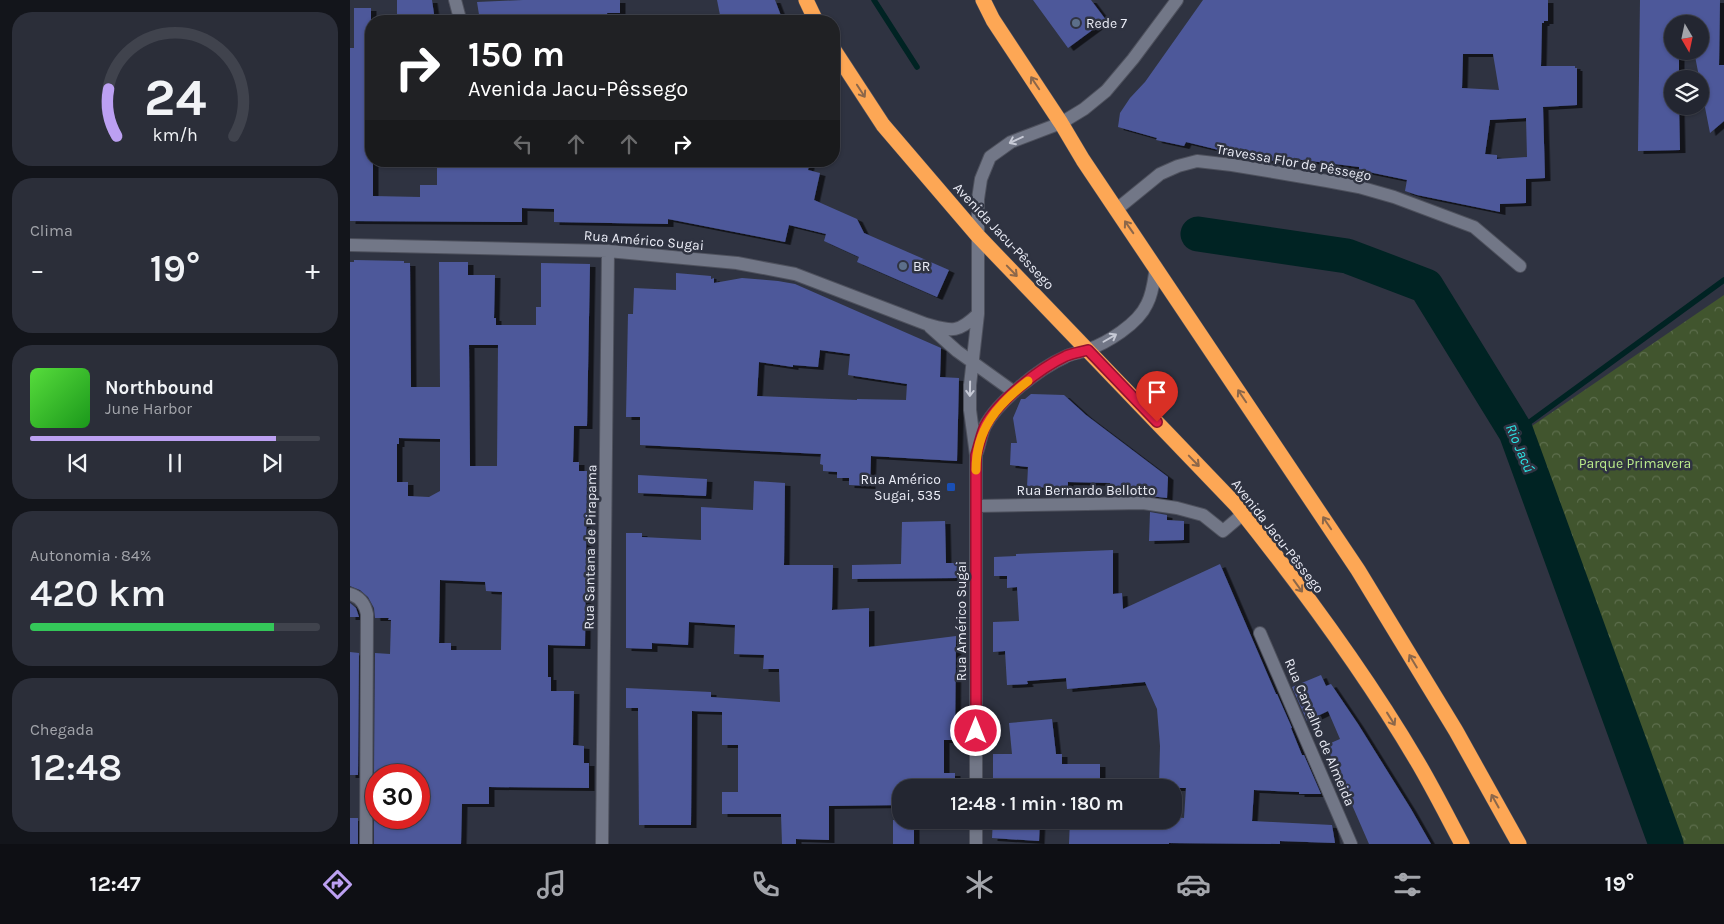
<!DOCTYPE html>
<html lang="pt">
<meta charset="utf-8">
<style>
body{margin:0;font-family:Karla,sans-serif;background:#2b2e39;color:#f1f3f6;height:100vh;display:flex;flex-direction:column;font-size:19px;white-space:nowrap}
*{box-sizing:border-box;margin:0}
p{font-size:16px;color:#a3a5ab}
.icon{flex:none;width:28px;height:28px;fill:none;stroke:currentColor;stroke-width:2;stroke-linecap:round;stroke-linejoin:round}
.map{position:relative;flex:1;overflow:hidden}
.details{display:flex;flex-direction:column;gap:12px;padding:12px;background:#13151b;width:350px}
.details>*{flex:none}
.banner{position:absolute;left:15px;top:15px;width:475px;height:152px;border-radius:20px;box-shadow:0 1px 4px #0004,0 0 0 1px #40434d;background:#202124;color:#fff;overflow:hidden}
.needle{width:32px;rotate:171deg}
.buttons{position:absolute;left:1314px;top:15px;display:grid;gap:10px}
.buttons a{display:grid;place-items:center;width:45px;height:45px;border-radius:50%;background:#232631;box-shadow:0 1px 4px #0004,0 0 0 1px #40434d;font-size:25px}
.speed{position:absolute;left:15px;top:764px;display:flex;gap:10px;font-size:25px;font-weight:700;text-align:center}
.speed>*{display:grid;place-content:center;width:65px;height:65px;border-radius:50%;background:#232631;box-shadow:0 1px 4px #0004,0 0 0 1px #40434d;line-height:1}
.speed .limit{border:8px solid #d22;background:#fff;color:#111}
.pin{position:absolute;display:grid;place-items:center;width:42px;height:42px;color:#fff;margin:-51px -21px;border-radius:50% 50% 50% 0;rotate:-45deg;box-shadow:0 0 5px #0007}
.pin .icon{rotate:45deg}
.me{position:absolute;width:55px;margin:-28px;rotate:0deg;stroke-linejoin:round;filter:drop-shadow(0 0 4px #0008)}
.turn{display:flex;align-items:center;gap:18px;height:105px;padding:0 20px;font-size:22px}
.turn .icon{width:65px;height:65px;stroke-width:2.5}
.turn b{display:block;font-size:35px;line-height:42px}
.lanes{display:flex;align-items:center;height:48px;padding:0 20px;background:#0003;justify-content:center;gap:25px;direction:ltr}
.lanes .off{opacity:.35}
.big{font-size:38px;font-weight:600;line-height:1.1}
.details .tile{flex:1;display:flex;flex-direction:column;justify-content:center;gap:8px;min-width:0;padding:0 18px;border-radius:20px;background:#2b2e39}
.details .dial{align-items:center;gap:0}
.dial svg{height:130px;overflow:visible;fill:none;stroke:#40434d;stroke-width:7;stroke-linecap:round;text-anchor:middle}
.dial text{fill:#f1f3f6;stroke:none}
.song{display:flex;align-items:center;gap:15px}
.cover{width:60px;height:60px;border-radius:8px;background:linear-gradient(135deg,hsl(110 70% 55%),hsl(120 70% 35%))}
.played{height:5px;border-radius:2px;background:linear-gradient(90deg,#bca0f2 85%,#40434d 85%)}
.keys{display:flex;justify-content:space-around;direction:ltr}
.heat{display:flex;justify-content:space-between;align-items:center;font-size:28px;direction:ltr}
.charge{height:8px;border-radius:4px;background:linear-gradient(90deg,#34c759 84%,#40434d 0)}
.trip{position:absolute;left:542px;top:779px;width:290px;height:50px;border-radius:20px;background:#232631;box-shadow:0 1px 4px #0004,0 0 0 1px #40434d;font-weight:600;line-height:50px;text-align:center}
.tab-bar{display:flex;height:80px;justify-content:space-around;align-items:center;background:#0e0f14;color:#a3a5ab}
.tab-bar .icon{width:35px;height:35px}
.tab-bar .active{color:#bca0f2}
.tab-bar b{font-size:22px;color:#f1f3f6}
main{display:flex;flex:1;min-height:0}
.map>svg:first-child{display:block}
.park{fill:url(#park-crowns)}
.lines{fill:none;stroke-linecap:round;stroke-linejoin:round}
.stream{stroke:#002323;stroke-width:5.5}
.river{stroke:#002323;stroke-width:35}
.building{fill:#4d599a;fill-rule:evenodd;filter:url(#shadow)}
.minor-casing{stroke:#4e515d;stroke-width:14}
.highway-casing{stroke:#4e515d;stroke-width:16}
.minor{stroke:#727787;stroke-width:12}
.highway{stroke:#fda755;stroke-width:15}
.oneway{stroke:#8c674a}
.oneway2{stroke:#c6c9d5}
.route-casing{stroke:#92132f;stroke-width:12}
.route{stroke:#e11d48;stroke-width:9}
.slow{stroke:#f59e0b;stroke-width:9}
.service-dot{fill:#5c6f8a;stroke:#2f3341;stroke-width:2}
.transit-dot{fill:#1a4fb4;stroke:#2f3341;stroke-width:2}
.labels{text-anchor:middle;stroke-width:5;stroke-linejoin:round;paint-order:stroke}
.poi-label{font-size:14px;fill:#eaecf6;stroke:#2f3341;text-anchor:start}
.street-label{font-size:14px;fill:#eaecf6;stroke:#2f3341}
.park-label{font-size:14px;fill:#baeb8b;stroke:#2f3341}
.water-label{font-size:15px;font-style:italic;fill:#2be1e3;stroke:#2f3341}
</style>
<main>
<section class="details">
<div class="tile dial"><svg viewBox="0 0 100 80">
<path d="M14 69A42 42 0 1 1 86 69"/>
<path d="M14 69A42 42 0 0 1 9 40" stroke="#bca0f2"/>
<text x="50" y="56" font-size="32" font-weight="700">24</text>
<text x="50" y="72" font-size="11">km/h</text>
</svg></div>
<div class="tile"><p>Clima</p>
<div class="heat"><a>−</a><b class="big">19°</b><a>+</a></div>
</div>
<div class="tile">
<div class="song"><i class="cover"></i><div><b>Northbound</b><p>June Harbor</p></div></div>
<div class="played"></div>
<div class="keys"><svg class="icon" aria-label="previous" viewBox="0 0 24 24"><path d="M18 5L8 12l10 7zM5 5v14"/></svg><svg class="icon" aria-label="pause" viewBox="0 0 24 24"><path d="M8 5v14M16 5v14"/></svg><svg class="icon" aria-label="next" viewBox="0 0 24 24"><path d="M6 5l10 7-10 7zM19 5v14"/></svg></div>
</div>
<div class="tile"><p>Autonomia · 84%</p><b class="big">420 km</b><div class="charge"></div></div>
<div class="tile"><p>Chegada</p><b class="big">12:48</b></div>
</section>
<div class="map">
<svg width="1374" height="844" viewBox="0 0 1374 844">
<defs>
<pattern id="park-crowns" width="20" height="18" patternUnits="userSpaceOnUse" patternTransform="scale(1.25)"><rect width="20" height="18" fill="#41552e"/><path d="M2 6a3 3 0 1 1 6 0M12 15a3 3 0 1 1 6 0" fill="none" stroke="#5d6e4d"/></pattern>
<filter id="shadow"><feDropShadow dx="5.5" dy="3" stdDeviation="0" flood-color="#0009"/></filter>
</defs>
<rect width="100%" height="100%" fill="#2f3341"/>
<path class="park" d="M1374,295V844H1334L1176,430Z"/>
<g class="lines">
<path class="stream" d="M524,0L567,67
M1166,432L1374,280"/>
<path class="river" d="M848,234L997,256L1076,286L1166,432L1316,844"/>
</g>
<path class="building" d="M47,0H82L85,21L47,20Z
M173,0H270V13H257L258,21H243L242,14L199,16V21H130L127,2Z
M367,0H425L433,21H390L389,16L371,20Z
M683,0H741L756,20L718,48Z
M853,0H1198V21H1194V23H1192L1191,66H1225V68H1227V105L1193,107L1195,178L1176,179V203L1150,204V212L1067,195L1055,191L1057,180L1009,170V167L936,158L935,162L899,158L873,153V151L836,142L834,146L806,140L807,138L768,127L770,113L780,98L795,82ZM1113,54H1143L1149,90L1112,88ZM1176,118L1177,157L1147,159V155L1135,154L1140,120Z
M1290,0H1370L1369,65H1374V121L1360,133L1344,51H1350V24H1322V51H1329V79H1322V106H1329L1330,150L1288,151Z
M4,8H21V161H23V196L70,197V185H87V161H460L458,170L470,173L464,200L507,219L514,233L599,270L587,297L507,262L509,257L474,241L476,234L439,225L435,242L318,219V224L204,222V209L172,208V222L0,221V48H4Z
M4,260L54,261V263H60L61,387H90L89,262H118V275H145L144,318H146V325H186V307H191V263L240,264L237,426H224L223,462H229V471H237L235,646L198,645V677H201V691H224L223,745L234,746V763H239V788L139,787V804H112L111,844H24V818H69V775H24L25,653L40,654L41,620H38L39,618H25L24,608L18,597L10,590L0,586V262H4ZM119,345H148L147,466H120ZM49,438L90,439V491L79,497L58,496V482H47V444H49ZM90,580L135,582L136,591L152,592L151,650H101V643H89Z
M326,273L361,276V279L364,278V283L392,278L428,281L445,284L591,348L590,377L609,378L607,461L521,456L520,486L499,485V478H487V472L473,471V465L470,464L471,454L290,445V417H276L278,314H283L284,288L326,290ZM470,350L500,354L498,375L557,384L556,400L507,399V400L407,396L409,362L443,367V365L468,367Z
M681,394L714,395L736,415L818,477L817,498L800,496V491L760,489V483L718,482V488L677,487L678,467L660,465L661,443H667L663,418L671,399H675Z
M288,475L357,479L356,496L288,493Z
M404,481L435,483L434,565H483L482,610L519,608V647L606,636L605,740H594V773H605V788H551V805L479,806V840L446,839V844H432L431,814H372V792H388V745H372V712L342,711L341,825H289L288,708H276V688L361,692V697L430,702L429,669H413L414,655L384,654L385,625L339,622L338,645L302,643V649L276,648V533H292V537L351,540V507L403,510Z
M800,512L817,515V520L834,521V540L799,541Z
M595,521L596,563H607V578L502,579V565L551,564L552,522Z
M763,550V594L772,593L773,609L870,564L926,694H927L942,728H941L952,755H954L971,794H949V792L904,790L902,821L982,825L985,843L930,841V844L819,843V844H719L720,820H824V817L834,818L836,788H809L810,746L807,709L795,682L717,689L716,678L677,681L678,684L657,685L655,651L643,652V622L669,621L667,587L657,588V576H644V557L666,556V554Z
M0,603L6,608L9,617H0Z
M0,652L9,653L8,775H0Z
M971,675L976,686L981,684L1008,724L1061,809L1081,844H1019L976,745L990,739L978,711L957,721L942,687Z
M702,719L706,754H712V764H750V788H643V754H662L659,723Z
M0,818H8V844H0Z
M543,820H564V844H543Z
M643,820H690L689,841L642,838Z"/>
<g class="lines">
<g class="minor-casing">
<path id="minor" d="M105,0L109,15
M767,209L810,174L828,166L847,161L882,165L977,181L1009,187L1044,197L1124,227L1170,266
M0,245L258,251L387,263L445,274L576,324C602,331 607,334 628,314
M580,327L607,351L664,392
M627,452C630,444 631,434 635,426C648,401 690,368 715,357C722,353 730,353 737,350C757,343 788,324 797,304C803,293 804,279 806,267
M626,506L793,503L827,508L853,515L873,531L893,514
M0,594C10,597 15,604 17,614L16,844
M910,633L1001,844
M626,788V455L620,410V385L628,314V199L631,179L640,157L661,142L711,123L734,109L756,91L783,59L827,0
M252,844L258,251
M626,844V820"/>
</g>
<g class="highway-casing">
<path id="highway" d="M456,0L466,21
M633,0L643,20L711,123L733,160L1008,570L1106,731L1169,844
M484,50L533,125L628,236L887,506C950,585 1015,673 1067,761C1083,788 1097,816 1112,844"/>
</g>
<use href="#minor" class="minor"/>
<use href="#highway" class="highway"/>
</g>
<defs><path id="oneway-shaft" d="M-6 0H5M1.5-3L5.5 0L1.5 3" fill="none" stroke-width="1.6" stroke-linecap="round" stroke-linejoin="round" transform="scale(1.25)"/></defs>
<g class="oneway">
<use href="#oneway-shaft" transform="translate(685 83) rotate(-124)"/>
<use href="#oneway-shaft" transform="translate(511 91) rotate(57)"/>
<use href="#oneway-shaft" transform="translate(779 227) rotate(-125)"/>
<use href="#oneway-shaft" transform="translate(662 271) rotate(46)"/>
<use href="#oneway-shaft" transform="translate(892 396) rotate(-124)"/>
<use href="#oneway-shaft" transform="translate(844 461) rotate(46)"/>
<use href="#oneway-shaft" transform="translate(977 523) rotate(-124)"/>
<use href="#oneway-shaft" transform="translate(948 586) rotate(54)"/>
<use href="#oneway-shaft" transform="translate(1063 661) rotate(-121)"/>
<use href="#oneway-shaft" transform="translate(1041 719) rotate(58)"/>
<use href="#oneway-shaft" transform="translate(1145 801) rotate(-119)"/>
</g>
<g class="oneway2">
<use href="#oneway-shaft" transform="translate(666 140) rotate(155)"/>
<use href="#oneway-shaft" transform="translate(760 338) rotate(-30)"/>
<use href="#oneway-shaft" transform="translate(620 389) rotate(91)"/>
</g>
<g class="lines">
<g class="route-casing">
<path id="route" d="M626,731V455C629,446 631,435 635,426C648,401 690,368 716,356C723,353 731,352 738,350L807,422"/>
</g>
<use href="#route" class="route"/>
<path class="slow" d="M626,470C626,429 647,405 678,381"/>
</g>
<g class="service-dot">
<circle cx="726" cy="23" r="5"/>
<circle cx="553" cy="266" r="5"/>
</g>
<rect class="transit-dot" x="596" y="482" width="10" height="10" rx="2.5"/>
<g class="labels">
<g class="poi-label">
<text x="736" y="28">Rede 7</text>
<text x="563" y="271">BR</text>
<text x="591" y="484" text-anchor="end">Rua Américo<tspan x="591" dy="16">Sugai, 535</tspan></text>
</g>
<g class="street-label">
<text transform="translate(944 162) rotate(10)" y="5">Travessa Flor de Pêssego</text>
<text transform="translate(654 236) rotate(47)" y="5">Avenida Jacu-Pêssego</text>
<text transform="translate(294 240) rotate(5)" y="5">Rua Américo Sugai</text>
<text x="736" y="495">Rua Bernardo Bellotto</text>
<text transform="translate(928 536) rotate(52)" y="5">Avenida Jacu-Pêssego</text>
<text transform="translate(240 547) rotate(-89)" y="5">Rua Santana de Pirapama</text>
<text transform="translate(611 621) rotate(-90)" y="5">Rua Américo Sugai</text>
<text transform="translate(970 732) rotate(67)" y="5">Rua Carvalho de Almeida</text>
</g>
<g class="park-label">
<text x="1285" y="468">Parque Primavera</text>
</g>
<g class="water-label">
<text transform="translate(1170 448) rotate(67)" y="5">Rio Jacú</text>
</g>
</g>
</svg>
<div class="buttons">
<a><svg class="needle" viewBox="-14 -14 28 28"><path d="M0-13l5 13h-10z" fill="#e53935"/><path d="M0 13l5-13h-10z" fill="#a3a5ab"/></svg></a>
<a><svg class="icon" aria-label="layers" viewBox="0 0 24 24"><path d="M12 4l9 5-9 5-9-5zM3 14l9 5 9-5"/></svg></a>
</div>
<div class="speed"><div class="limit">30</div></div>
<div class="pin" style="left:807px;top:422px;background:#d93025"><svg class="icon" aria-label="arrive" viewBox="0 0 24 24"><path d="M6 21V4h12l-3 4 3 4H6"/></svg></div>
<svg class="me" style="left:626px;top:731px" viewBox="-20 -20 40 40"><circle r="17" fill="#e11d48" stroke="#fff" stroke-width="3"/><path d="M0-11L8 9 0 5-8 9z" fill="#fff"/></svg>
<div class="trip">12:48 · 1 min · 180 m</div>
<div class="banner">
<div class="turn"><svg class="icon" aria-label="right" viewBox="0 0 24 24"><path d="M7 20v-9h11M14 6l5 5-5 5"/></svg><div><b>150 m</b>Avenida Jacu-Pêssego</div></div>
<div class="lanes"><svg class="icon off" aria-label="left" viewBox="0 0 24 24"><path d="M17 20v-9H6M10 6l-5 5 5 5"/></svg><svg class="icon off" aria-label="ahead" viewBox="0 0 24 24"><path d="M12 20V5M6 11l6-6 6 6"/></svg><svg class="icon off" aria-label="ahead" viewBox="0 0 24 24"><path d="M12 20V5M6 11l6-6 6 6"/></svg><svg class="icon" aria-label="right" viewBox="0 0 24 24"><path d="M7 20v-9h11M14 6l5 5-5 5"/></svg></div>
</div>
</div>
</main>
<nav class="tab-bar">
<b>12:47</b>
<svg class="icon active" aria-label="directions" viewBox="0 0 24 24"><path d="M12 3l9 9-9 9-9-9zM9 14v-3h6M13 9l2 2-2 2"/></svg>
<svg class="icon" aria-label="music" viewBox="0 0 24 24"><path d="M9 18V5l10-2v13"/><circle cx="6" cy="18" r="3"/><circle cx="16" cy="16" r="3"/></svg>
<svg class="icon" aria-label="phone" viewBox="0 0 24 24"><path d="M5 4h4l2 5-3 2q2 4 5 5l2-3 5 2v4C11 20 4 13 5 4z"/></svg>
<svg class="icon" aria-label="climate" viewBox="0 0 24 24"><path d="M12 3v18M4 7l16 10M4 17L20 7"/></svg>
<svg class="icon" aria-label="car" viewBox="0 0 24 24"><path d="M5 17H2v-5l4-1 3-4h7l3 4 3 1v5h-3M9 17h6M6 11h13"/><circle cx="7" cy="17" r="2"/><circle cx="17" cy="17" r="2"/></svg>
<svg class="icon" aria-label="filters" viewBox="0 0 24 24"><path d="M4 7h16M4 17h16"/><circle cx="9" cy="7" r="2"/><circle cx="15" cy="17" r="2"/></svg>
<b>19°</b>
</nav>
